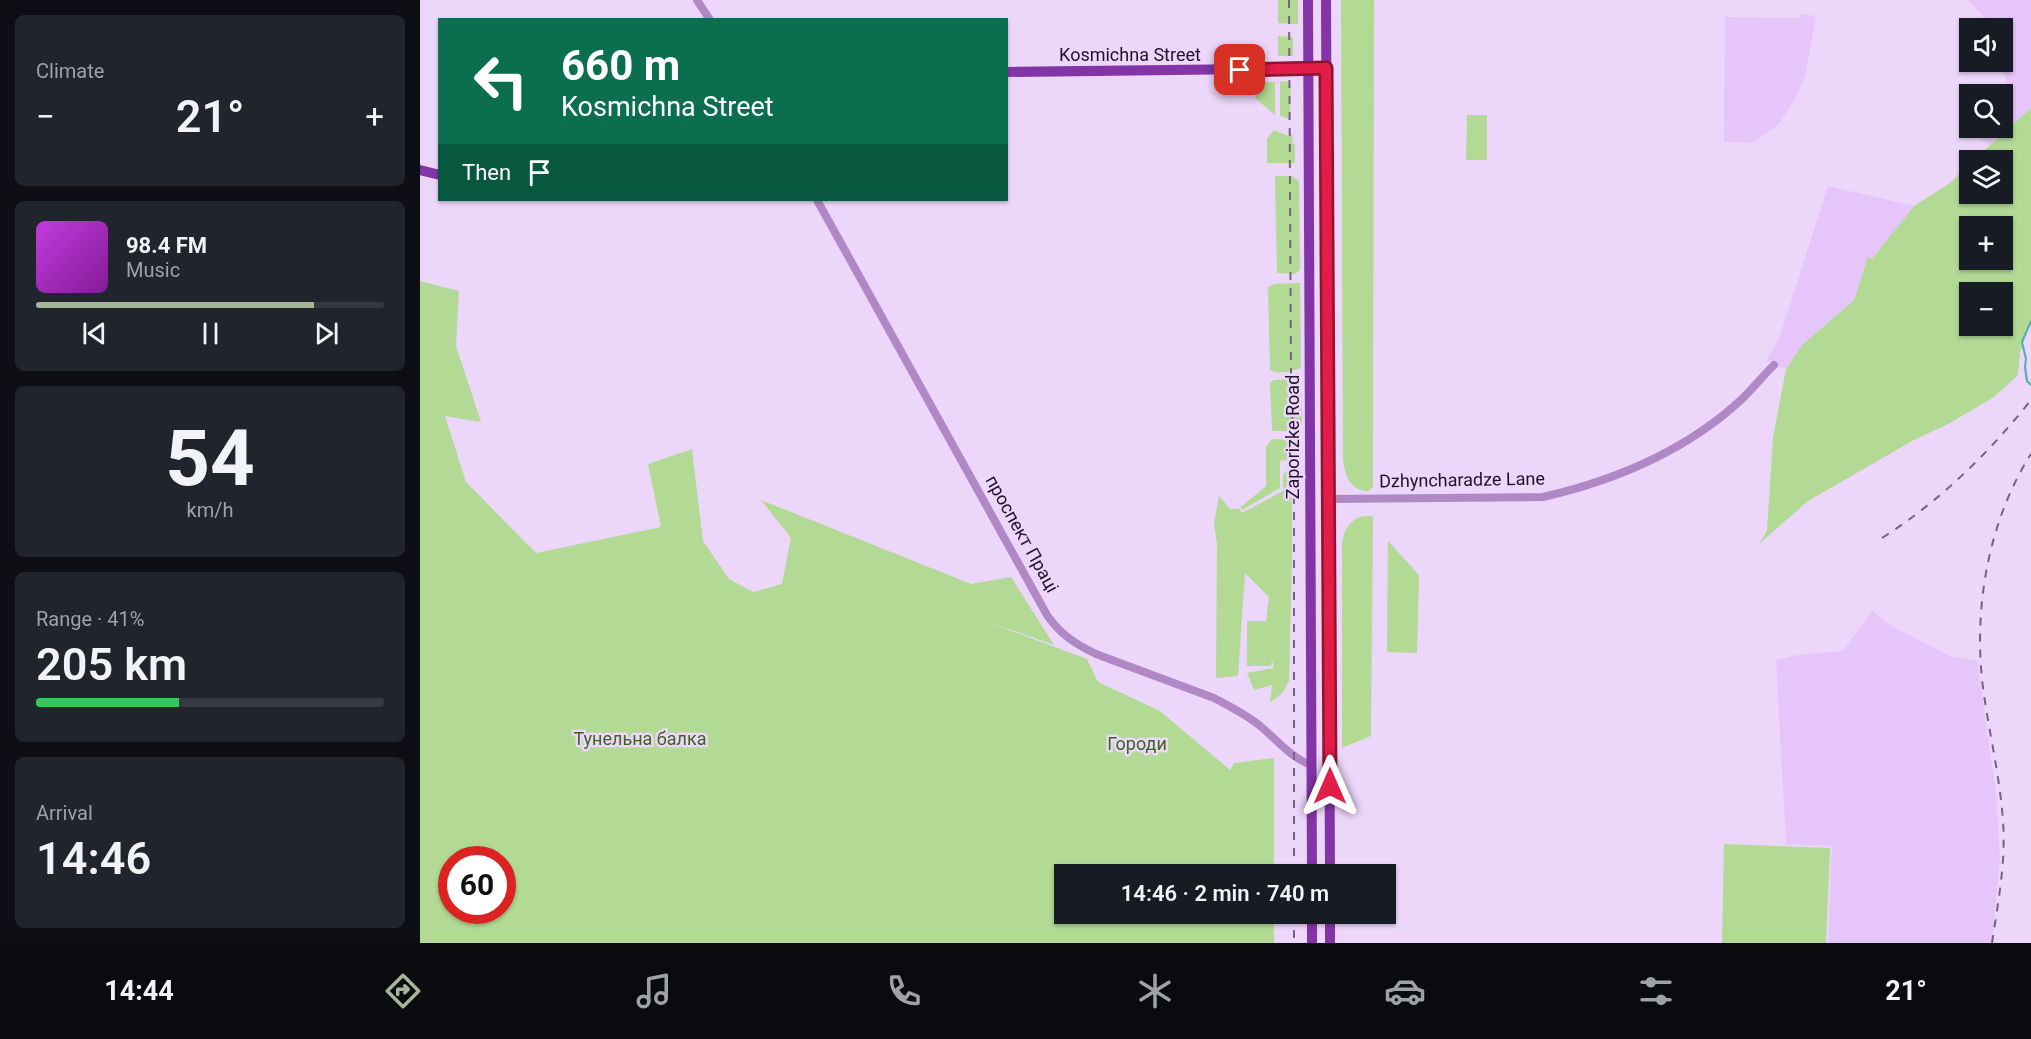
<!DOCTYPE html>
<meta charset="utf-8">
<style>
body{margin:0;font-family:Roboto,sans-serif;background:#20242c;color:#f1f3f6;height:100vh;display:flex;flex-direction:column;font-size:22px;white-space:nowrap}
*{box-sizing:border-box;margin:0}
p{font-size:20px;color:#9ea1a6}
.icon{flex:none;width:33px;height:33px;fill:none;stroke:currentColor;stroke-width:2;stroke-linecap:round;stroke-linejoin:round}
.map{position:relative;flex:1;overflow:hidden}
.sheet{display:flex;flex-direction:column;gap:15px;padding:15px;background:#0d0f14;width:420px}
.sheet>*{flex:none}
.hud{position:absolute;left:18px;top:18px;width:570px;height:183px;border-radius:0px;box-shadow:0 2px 4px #0004;background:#0b6e4f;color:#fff;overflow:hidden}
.buttons{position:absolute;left:1539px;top:18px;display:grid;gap:12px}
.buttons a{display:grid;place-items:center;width:54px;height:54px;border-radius:0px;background:#171b24;box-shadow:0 2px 4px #0004;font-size:30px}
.speed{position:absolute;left:18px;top:846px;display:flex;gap:12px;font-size:30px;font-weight:700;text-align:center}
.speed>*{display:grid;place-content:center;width:78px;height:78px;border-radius:50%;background:#171b24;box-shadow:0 2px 4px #0004;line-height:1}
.speed .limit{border:9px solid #d22;background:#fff;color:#111}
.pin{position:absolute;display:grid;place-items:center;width:51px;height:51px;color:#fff;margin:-26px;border-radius:12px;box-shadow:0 3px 9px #0006}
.me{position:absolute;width:66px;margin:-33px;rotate:0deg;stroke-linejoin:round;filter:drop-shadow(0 0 4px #0008)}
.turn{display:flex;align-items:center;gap:21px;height:126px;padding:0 24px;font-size:27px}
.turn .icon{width:78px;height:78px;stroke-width:2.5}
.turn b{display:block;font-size:42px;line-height:51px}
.then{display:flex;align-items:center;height:57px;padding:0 24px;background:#0003;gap:12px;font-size:22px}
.big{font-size:45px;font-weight:600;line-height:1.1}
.sheet .card{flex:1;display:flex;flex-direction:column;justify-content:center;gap:9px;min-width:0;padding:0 21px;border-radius:9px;background:#20242c}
.sheet .dial{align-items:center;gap:0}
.dial b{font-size:78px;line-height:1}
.song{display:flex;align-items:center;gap:18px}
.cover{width:72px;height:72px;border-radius:9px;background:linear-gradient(135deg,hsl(290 70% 55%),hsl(290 70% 35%))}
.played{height:6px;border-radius:3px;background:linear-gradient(90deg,#a4b598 80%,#363941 80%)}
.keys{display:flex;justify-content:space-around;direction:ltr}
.heat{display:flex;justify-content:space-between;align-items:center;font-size:33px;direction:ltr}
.charge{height:9px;border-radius:4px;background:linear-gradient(90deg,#34c759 41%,#363941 0)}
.trip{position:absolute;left:634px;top:864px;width:342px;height:60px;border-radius:0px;background:#171b24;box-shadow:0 2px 4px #0004;font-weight:600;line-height:60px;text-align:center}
.tabs{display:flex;height:96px;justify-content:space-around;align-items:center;background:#090b0e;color:#9ea1a6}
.tabs .icon{width:42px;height:42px}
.tabs .active{color:#a4b598}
.tabs b{font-size:27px;color:#f1f3f6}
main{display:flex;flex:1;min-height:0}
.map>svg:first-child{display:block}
.built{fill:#e6c5fa}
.green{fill:#b2da95;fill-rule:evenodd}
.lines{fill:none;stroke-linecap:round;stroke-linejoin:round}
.stream{stroke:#4cb0ad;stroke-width:2}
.minor{stroke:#af88c5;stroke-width:8}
.major{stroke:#8335a8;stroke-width:10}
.rail{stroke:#75637f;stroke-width:2;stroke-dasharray:8 8;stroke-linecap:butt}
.route-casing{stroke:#92132f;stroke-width:15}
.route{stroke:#e11d48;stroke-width:10}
.labels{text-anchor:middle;stroke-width:5;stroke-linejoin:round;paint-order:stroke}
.street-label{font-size:18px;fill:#201228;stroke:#ecd6fa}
.park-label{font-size:18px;fill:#3e641a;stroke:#ecd6fa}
</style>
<main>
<section class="sheet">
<div class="card"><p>Climate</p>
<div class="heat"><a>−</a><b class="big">21°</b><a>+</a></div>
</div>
<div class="card">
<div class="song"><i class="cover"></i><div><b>98.4 FM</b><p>Music</p></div></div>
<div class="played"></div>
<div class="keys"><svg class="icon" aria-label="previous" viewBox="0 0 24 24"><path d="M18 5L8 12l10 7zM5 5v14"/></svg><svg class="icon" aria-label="pause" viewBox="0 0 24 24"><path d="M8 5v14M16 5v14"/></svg><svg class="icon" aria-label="next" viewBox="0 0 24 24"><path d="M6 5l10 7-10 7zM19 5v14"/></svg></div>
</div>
<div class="card dial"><b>54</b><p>km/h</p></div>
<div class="card"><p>Range · 41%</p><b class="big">205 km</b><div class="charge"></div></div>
<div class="card"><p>Arrival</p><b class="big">14:46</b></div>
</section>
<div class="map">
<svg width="1611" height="943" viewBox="0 0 1611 943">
<rect width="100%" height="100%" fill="#ecd6fa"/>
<path class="built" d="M1548,0H1611V108L1569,146L1550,128H1582V94H1576L1587,81L1579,62H1582L1583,56L1590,47L1583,38L1582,28H1574Z
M1381,14L1396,16L1385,77L1373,102L1359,124L1333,143L1304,142L1305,17L1380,18Z
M1408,186L1494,206L1452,259L1448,258L1434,300L1382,345L1366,369L1346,361L1360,336Z
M1452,611L1473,627L1530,656L1557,661L1576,792L1580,857L1572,943H1408L1412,846L1366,844L1356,660L1378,655L1423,651Z"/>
<path class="green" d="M858,0H878V24L858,23Z
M921,0H954L953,487L948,491C929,490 925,475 923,459Z
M858,36L873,37V56H858Z
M867,81L871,86L870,119L860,116V82Z
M841,82H855V115L835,98Z
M1611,108V318L1600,352L1598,375L1574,397L1530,423L1492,441L1388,501L1339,544L1347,531L1353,437L1366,369L1382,345L1434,300L1448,257L1452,259L1494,206L1530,183L1549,164L1550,194H1582V160H1554ZM1550,226H1582V260H1550ZM1550,292H1582V326H1550Z
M1047,115H1067V160H1046Z
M854,130L868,136L873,135L872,144L875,145V163H847V139Z
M855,176H872L879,181L880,270L875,274L857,273Z
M0,281L39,291L36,346L61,422L25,416L46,482L116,553L241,527L228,464L272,449L283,541L309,579L333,592L362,584L371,538L341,500L551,584L591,577L634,645L563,620L667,659L678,682L740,711L810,770L814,763L854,758V874H645V914H854V943H0ZM32,860H82V910H32Z
M880,283L881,368C871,371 860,375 850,370L848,287L855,284Z
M854,380H867L881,388L882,424L878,431H852L850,383Z
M852,439L879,440L881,442V457L860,461V488L822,510L821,507L846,486V447Z
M880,461V483L872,487V561L869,681L863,692L850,703L852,685L834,690L827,673L854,668L852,660L851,666H827V621H846L849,597L825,573L818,676L796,678L797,544L794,524L799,496L810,509H819L822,513L863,491V475L874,462Z
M944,516H953L951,736L922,748V543C924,529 930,519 944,516Z
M968,541L999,575L997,653L967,652Z
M1304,844L1410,848L1406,943H1302Z"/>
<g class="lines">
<path class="stream" d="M1611,321L1602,342L1606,359L1605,367L1607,381L1611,385"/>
<path class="minor" d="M277,0L290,20
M397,200L627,615C640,634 655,644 676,654L794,698C809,706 825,714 839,725C856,739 870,757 891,765
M908,499L1123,497C1197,480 1266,451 1322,399C1333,388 1343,376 1354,365"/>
<path class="major" d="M888,0L892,874
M906,0L910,874
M586,72L906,68
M0,170L20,175
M892,914V943
M910,914V943"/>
<path class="rail" d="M869,0L871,378L874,460V874
M1462,538C1520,501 1568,454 1611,400
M874,914V943
M1572,943C1578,903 1586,862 1583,821C1580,778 1570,737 1564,695C1552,614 1567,523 1611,454"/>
</g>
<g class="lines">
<g class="route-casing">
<path id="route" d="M820,70L906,68L910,786"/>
</g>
<use href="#route" class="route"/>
</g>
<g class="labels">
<g class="street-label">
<text x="710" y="61">Kosmichna Street</text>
<text transform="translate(873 437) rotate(-90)" y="6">Zaporizke Road</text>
<text transform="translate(1042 480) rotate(-1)" y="6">Dzhyncharadze Lane</text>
<text transform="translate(602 534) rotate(61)" y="6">проспект Праці</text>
</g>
<g class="park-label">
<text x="220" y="745">Тунельна балка</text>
<text x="717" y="750">Городи</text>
</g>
</g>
</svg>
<div class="buttons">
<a><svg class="icon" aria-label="sound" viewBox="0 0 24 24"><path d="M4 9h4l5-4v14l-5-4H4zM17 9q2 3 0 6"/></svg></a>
<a><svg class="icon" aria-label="search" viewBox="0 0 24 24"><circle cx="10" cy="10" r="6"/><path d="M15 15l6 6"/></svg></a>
<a><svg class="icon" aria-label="layers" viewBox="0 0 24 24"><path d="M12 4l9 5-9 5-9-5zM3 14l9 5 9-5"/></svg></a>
<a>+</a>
<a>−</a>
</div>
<div class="speed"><div class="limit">60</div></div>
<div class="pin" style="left:820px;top:70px;background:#d93025"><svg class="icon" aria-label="arrive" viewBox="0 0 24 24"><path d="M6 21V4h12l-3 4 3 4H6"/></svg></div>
<svg class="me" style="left:910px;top:786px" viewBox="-20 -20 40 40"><path d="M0-17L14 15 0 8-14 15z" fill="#e11d48" stroke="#fff" stroke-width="4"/></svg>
<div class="trip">14:46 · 2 min · 740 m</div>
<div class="hud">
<div class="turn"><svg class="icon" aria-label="left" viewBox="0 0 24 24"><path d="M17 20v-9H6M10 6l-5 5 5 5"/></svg><div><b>660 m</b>Kosmichna Street</div></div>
<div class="then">Then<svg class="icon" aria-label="arrive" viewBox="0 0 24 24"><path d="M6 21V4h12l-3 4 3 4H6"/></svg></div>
</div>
</div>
</main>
<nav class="tabs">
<b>14:44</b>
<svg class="icon active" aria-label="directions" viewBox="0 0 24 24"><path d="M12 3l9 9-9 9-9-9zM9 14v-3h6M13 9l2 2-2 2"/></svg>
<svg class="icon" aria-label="music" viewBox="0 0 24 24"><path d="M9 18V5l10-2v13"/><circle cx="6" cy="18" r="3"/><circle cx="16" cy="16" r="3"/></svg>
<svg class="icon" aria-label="phone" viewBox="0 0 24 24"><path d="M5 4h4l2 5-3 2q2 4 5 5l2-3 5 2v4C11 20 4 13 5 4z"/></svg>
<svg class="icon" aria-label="climate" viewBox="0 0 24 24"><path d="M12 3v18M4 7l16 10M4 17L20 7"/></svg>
<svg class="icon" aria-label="car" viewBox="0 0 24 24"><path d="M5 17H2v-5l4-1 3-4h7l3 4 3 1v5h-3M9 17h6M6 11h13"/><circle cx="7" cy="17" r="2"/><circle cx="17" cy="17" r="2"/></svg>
<svg class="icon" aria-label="filters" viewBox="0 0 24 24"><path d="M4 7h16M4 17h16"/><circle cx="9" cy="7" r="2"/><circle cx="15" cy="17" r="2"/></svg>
<b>21°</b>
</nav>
